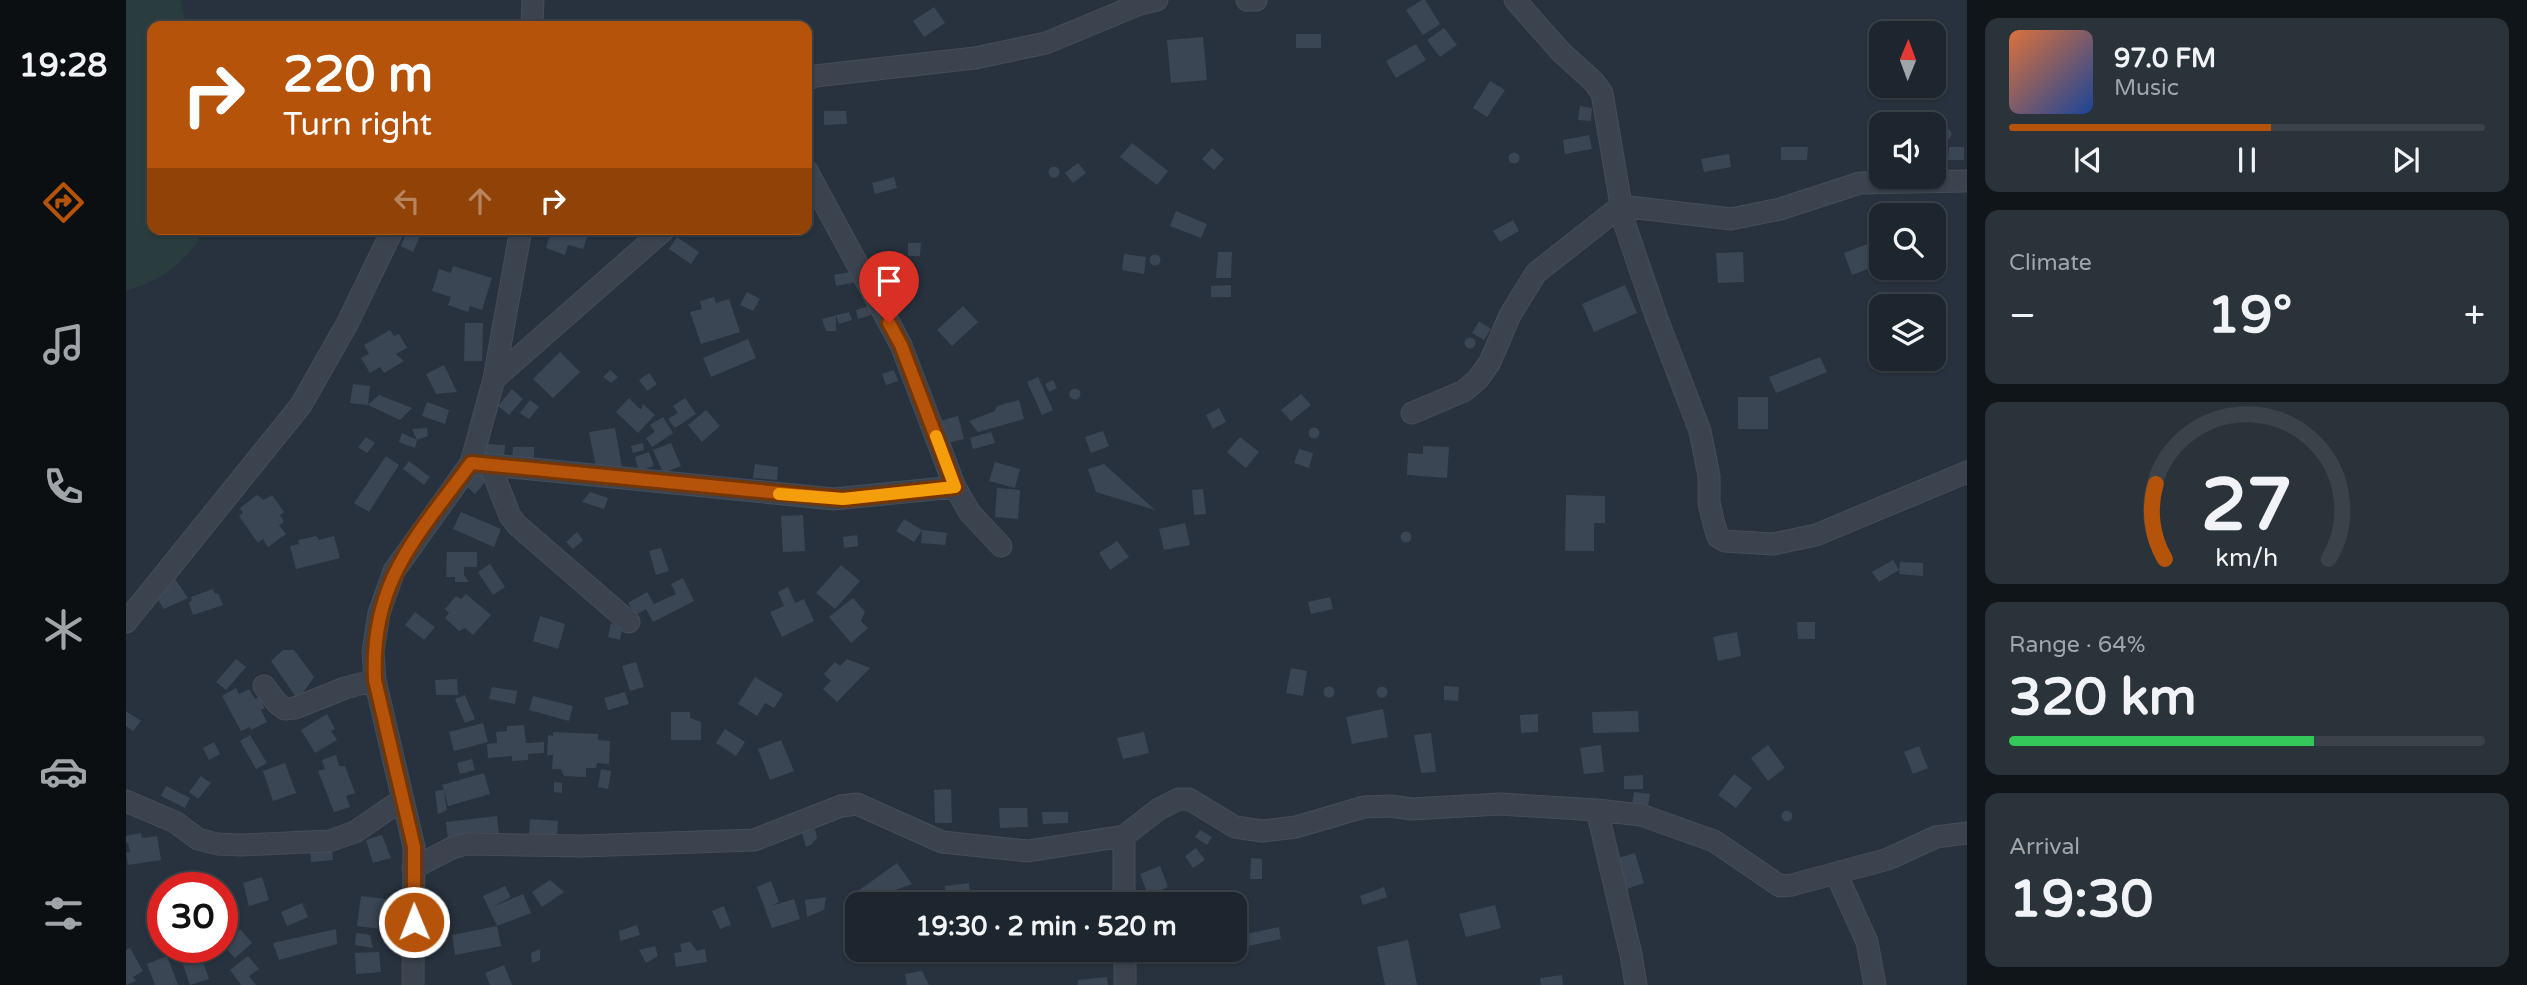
<!DOCTYPE html>
<meta charset="utf-8">
<style>
body{margin:0;font-family:"Varela Round",sans-serif;background:#2a323a;color:#f1f3f6;height:100vh;display:flex;flex-direction:column;font-size:26px;white-space:nowrap}
*{box-sizing:border-box;margin:0}
p{font-size:23px;color:#a0a5aa}
.icon{flex:none;width:38px;height:38px;fill:none;stroke:currentColor;stroke-width:2;stroke-linecap:round;stroke-linejoin:round}
.map{position:relative;flex:1;overflow:hidden}
.sheet{display:flex;flex-direction:column;gap:18px;padding:18px;background:#101519;width:560px}
.sheet>*{flex:none}
.top-card{position:absolute;left:21px;top:21px;width:665px;height:214px;border-radius:14px;box-shadow:0 2px 5px #0004,0 0 0 2px #3b434a;background:#b45309;color:#fff;overflow:hidden}
.needle{width:46px;rotate:1deg}
.controls{position:absolute;left:1743px;top:21px;display:grid;gap:14px}
.controls a{display:grid;place-items:center;width:77px;height:77px;border-radius:14px;background:#1d262e;box-shadow:0 2px 5px #0004,0 0 0 2px #3b434a;font-size:35px}
.speed{position:absolute;left:21px;top:872px;display:flex;gap:14px;font-size:35px;font-weight:700;text-align:center}
.speed>*{display:grid;place-content:center;width:91px;height:91px;border-radius:50%;background:#1d262e;box-shadow:0 2px 5px #0004,0 0 0 2px #3b434a;line-height:1}
.speed .limit{border:10px solid #d22;background:#fff;color:#111}
.pin{position:absolute;display:grid;place-items:center;width:60px;height:60px;color:#fff;margin:-72px -30px;border-radius:50% 50% 50% 0;rotate:-45deg;box-shadow:0 0 7px #0007}
.pin .icon{rotate:45deg}
.me{position:absolute;width:77px;margin:-38px;rotate:359deg;stroke-linejoin:round;filter:drop-shadow(0 0 5px #0008)}
.turn{display:flex;align-items:center;gap:24px;height:147px;padding:0 21px;font-size:32px}
.turn .icon{width:91px;height:91px;stroke-width:2.5}
.turn b{display:block;font-size:49px;line-height:60px}
.lanes{display:flex;align-items:center;height:66px;padding:0 21px;background:#0003;justify-content:center;gap:35px;direction:ltr}
.lanes .off{opacity:.35}
.big{font-size:52px;font-weight:700;line-height:1.1}
.sheet .widget{flex:1;display:flex;flex-direction:column;justify-content:center;gap:10px;min-width:0;padding:0 24px;border-radius:14px;background:#2a323a}
.sheet .dial{align-items:center;gap:0}
.dial svg{height:182px;overflow:visible;fill:none;stroke:#3b434a;stroke-width:7;stroke-linecap:round;text-anchor:middle}
.dial text{fill:#f1f3f6;stroke:none}
.song{display:flex;align-items:center;gap:21px}
.cover{width:84px;height:84px;border-radius:10px;background:linear-gradient(135deg,hsl(20 70% 55%),hsl(220 70% 35%))}
.played{height:7px;border-radius:4px;background:linear-gradient(90deg,#b45309 55%,#3b434a 55%)}
.keys{display:flex;justify-content:space-around;direction:ltr}
.heat{display:flex;justify-content:space-between;align-items:center;font-size:38px;direction:ltr}
.charge{height:10px;border-radius:5px;background:linear-gradient(90deg,#34c759 64%,#3b434a 0)}
.trip{position:absolute;left:719px;top:892px;width:402px;height:70px;border-radius:14px;background:#1d262e;box-shadow:0 2px 5px #0004,0 0 0 2px #3b434a;font-weight:700;line-height:70px;text-align:center}
main{display:flex;flex:1;min-height:0}
.tabs{display:flex;flex-direction:column;width:126px;justify-content:space-around;align-items:center;background:#0c0f12;color:#a0a5aa}
.tabs .icon{width:49px;height:49px}
.tabs .selected{color:#b45309}
.tabs b{font-size:32px;color:#f1f3f6}
.map>svg:first-child{display:block}
.green{fill:#293d3f}
.building{fill:#3a4654}
.lines{fill:none;stroke-linecap:round;stroke-linejoin:round}
.minor-casing{stroke:#454d57;stroke-width:23}
.minor{stroke:#3b444e;stroke-width:21}
.route-casing{stroke:#753606;stroke-width:18}
.route{stroke:#b45309;stroke-width:12}
.slow{stroke:#f59e0b;stroke-width:12}
</style>
<main>
<nav class="tabs">
<b>19:28</b>
<svg class="icon selected" aria-label="directions" viewBox="0 0 24 24"><path d="M12 3l9 9-9 9-9-9zM9 14v-3h6M13 9l2 2-2 2"/></svg>
<svg class="icon" aria-label="music" viewBox="0 0 24 24"><path d="M9 18V5l10-2v13"/><circle cx="6" cy="18" r="3"/><circle cx="16" cy="16" r="3"/></svg>
<svg class="icon" aria-label="phone" viewBox="0 0 24 24"><path d="M5 4h4l2 5-3 2q2 4 5 5l2-3 5 2v4C11 20 4 13 5 4z"/></svg>
<svg class="icon" aria-label="climate" viewBox="0 0 24 24"><path d="M12 3v18M4 7l16 10M4 17L20 7"/></svg>
<svg class="icon" aria-label="car" viewBox="0 0 24 24"><path d="M5 17H2v-5l4-1 3-4h7l3 4 3 1v5h-3M9 17h6M6 11h13"/><circle cx="7" cy="17" r="2"/><circle cx="17" cy="17" r="2"/></svg>
<svg class="icon" aria-label="filters" viewBox="0 0 24 24"><path d="M4 7h16M4 17h16"/><circle cx="9" cy="7" r="2"/><circle cx="15" cy="17" r="2"/></svg>
</nav>
<div class="map">
<svg width="1841" height="985" viewBox="0 0 1841 985">
<rect width="100%" height="100%" fill="#27323e"/>
<path class="green" d="M0,0H55L60,26H26V229H78C66,259 31,284 0,290Z"/>
<path class="building" d="M1296,0H1299L1314,24L1297,35L1280,10Z
M808,7L819,23L798,37L787,21Z
M1318,28L1331,45L1314,57L1301,40Z
M1170,34H1195V48H1170Z
M1077,37L1081,80L1045,83L1041,40Z
M1290,44L1300,60L1270,78L1260,61Z
M1364,81L1379,90L1361,117L1347,108Z
M1454,106L1466,108L1465,121L1452,120Z
M698,111H720L721,124L698,125Z
M1814.5 134a5.5 5.5 0 1 1 11 0a5.5 5.5 0 1 1-11 0Z
M1463,135L1466,149L1439,154L1437,140Z
M1006,143L1042,171L1031,185L994,157Z
M1655,147H1682L1681,160H1655Z
M1823,147H1838V160H1822Z
M1086,148L1098,159L1088,170L1076,159Z
M1382.5 158a5.5 5.5 0 1 1 11 0a5.5 5.5 0 1 1-11 0Z
M1603,154L1605,167L1578,172L1575,159Z
M952,163L960,173L947,183L939,173Z
M922.5 172a5.5 5.5 0 1 1 11 0a5.5 5.5 0 1 1-11 0Z
M768,177L771,188L749,194L746,183Z
M1050,211L1081,224L1075,238L1044,226Z
M1387,220L1393,231L1374,242L1367,231Z
M282,229H297L287,252L275,246Z
M426,229H464L457,249L442,245L439,255L420,248Z
M551,237L573,252L565,264L543,249Z
M782,243H795L794,256H782Z
M1744,243L1752,265L1726,275L1718,253Z
M1092,252H1106L1105,278H1090Z
M1617,252L1618,282L1592,283L1590,253Z
M998,254L1020,257L1018,274L996,270Z
M1023.5 260a5.5 5.5 0 1 1 11 0a5.5 5.5 0 1 1-11 0Z
M327,266L366,278L356,310L344,306L342,312L322,305L325,297L306,291L313,269L325,273Z
M729,271L731,282L710,286L708,275Z
M1105,285V297H1085V286Z
M1499,285L1511,313L1468,332L1456,304Z
M780,287L792,291L775,301L770,293Z
M621,292L634,299L627,311L614,305Z
M588,297L590,303L603,299L614,332L575,344L564,312L576,309L574,301Z
M743,306L745,315L732,319L730,310Z
M837,306L852,322L826,346L811,330Z
M723,312L726,320L713,324L710,315V331H700L696,319Z
M1353,321L1365,329L1358,340L1346,333Z
M339,323H357L356,361H338Z
M264,330L268,336L273,334L281,348L270,354L278,361L258,373L254,367L244,373L235,358L243,354L238,345Z
M1338.5 343a5.5 5.5 0 1 1 11 0a5.5 5.5 0 1 1-11 0Z
M622,339L630,358L585,377L577,358Z
M434,352L454,372L427,398L407,379Z
M1694,357L1701,372L1650,393L1643,377Z
M318,365L331,392L310,394L300,374Z
M484,370L492,377L485,383L477,377Z
M768,370L772,381L760,385L756,374Z
M523,373L531,384L521,391L513,380Z
M912,377L927,410L916,415L901,382Z
M927,380L931,388L923,392L919,384Z
M227,384L244,386L242,405L253,395L286,408L274,420L242,405L224,403Z
M943.5 394a5.5 5.5 0 1 1 11 0a5.5 5.5 0 1 1-11 0Z
M386,389L397,399L383,415L372,406Z
M1175,394L1185,405L1165,421L1155,410Z
M1612,397H1642V429H1612Z
M503,398L515,410L517,404L529,415L512,433L490,412Z
M559,398L570,414L549,428L542,419L552,413L547,406Z
M404,400L413,407L403,419L394,413Z
M893,400L898,419L852,432L843,421L869,411L871,406Z
M301,402L323,410L319,424L296,416Z
M1093,408L1100,422L1087,429L1080,415Z
M580,410L594,426L576,442L562,425Z
M832,416L838,439L814,445L807,423Z
M537,417L547,433L526,447L520,438L529,432L524,425Z
M1182.5 433a5.5 5.5 0 1 1 11 0a5.5 5.5 0 1 1-11 0Z
M301,428L302,436L291,440L286,429Z
M489,428L496,467L471,472L463,432Z
M977,431L983,446L965,453L959,437Z
M865,432L869,443L847,449L844,438Z
M276,433L291,440L289,448L273,442Z
M240,437L249,443L241,453L232,447Z
M1114,437L1133,452L1120,468L1101,452Z
M517,443L518,450L507,453L505,446Z
M545,443L555,466L537,473L527,450Z
M357,444L379,445L378,459L356,458Z
M1297,446L1323,447L1321,478L1281,475L1282,453L1297,454Z
M387,447H408V462L386,461Z
M1173,449L1187,453L1183,468L1168,463Z
M523,452L528,466L513,471L509,457Z
M260,456L273,465L243,512L228,503Z
M283,461L304,477L298,485L277,469Z
M869,462L894,469L889,488L863,481Z
M629,464L652,467L651,480L627,478Z
M978,464L1029,510L970,492L962,469Z
M349,469L361,480L349,494L337,483Z
M871,488L894,490L892,519L869,517Z
M1077,489L1080,514L1068,515L1066,490Z
M464,492L482,498L478,509L456,502Z
M131,495L138,500L146,495L158,512L154,515L158,522L153,525L160,534L142,547L137,539L132,543L113,516L117,513L114,508Z
M1440,495L1479,496V523H1468V551H1439Z
M335,512L375,529L368,547L327,529Z
M677,515L679,551L657,552L655,516Z
M778,519L796,530L788,542L770,531Z
M1059,523L1064,545L1038,550L1033,529Z
M796,530L821,533L819,545L795,543Z
M1274.5 537a5.5 5.5 0 1 1 11 0a5.5 5.5 0 1 1-11 0Z
M451,532L457,540L447,549L440,542Z
M731,535L732,546L718,548L717,537Z
M190,536L193,540L208,536L214,558L170,569L164,546L173,544L172,540Z
M991,541L1003,557L984,570L973,553Z
M535,548L543,571L530,575L523,551Z
M321,552H351V567H338V575L343,582H329V577H320Z
M1767,560L1773,570L1753,582L1746,572Z
M1774,562L1797,563V576L1773,574Z
M364,564L379,587L367,595L352,572Z
M715,565L734,581L709,609L690,593Z
M557,578L568,601L527,622L520,609L510,615L502,603L521,592L528,604L550,594L545,584Z
M49,579L62,598L38,609L27,593Z
M662,587L669,603L678,599L688,621L656,637L644,612L658,606L652,592Z
M87,589L89,594L92,593L97,605L67,615L63,603L66,600L65,597Z
M340,594L365,615L347,635L339,628L333,631L319,618L323,613L319,609L330,596L335,599Z
M1204,597L1207,609L1185,614L1182,602Z
M727,598L739,612L735,621L742,628L725,643L703,617Z
M289,612L309,627L298,640L279,625Z
M414,616L439,624L432,649L407,641Z
M1671,622H1689V639H1672Z
M485,623L496,630L494,640L482,637Z
M1611,632L1615,656L1592,661L1587,637Z
M157,650H168L188,677L172,700L145,661Z
M110,659L120,667L100,690L90,682Z
M721,659L744,668L711,702L697,689L705,681L698,674L709,662L714,666Z
M510,662L518,687L504,691L496,666Z
M1165,668L1181,671L1177,696L1160,693Z
M629,677L657,694L648,708L639,703L631,716L612,704Z
M331,679L332,695H310L309,680Z
M1318,686L1333,687L1332,701L1318,700Z
M1250.5 692a5.5 5.5 0 1 1 11 0a5.5 5.5 0 1 1-11 0Z
M1197.5 692a5.5 5.5 0 1 1 11 0a5.5 5.5 0 1 1-11 0Z
M366,687L391,691L389,704L363,699Z
M110,688L113,694L123,689L129,699L133,697L139,708L135,710L141,722L125,730L124,727L115,731L96,696Z
M499,692L503,704L482,710L478,698Z
M339,695L349,719L339,723L329,699Z
M407,696L447,706L443,721L403,710Z
M1257,709L1262,737L1226,744L1220,717Z
M0,711L15,721L7,731L0,726Z
M1512,711L1513,732L1467,733L1466,712Z
M545,712H564V718L575,722V740H545Z
M201,714L209,729L205,731L211,740L189,753L175,730Z
M1412,714V732L1395,733L1394,715Z
M357,723L362,742L328,751L323,732Z
M398,725L400,743L418,742V753L402,754V760L386,761V756L362,758L361,744L371,743L370,732L381,731V726Z
M599,729L619,742L610,756L590,743Z
M427,732L472,734V740L484,741L483,764L471,763L470,768H460V777L438,776L435,769H426L427,755H421L422,735L427,736Z
M1018,732L1023,753L997,759L991,738Z
M1305,733L1310,772L1295,773L1288,735Z
M124,735L141,763L130,769L114,741Z
M655,740L668,771L644,780L632,749Z
M88,742L94,754L83,760L77,748Z
M1475,745L1478,772L1458,774L1454,748Z
M1642,745L1659,768L1642,781L1625,758Z
M1793,746L1802,768L1787,774L1778,752Z
M210,755L213,766H219L229,793L220,796L224,807L208,812L192,771L199,769L196,760Z
M346,759L349,770L334,774L331,763Z
M159,763L170,793L147,801L137,771Z
M475,769L485,771L482,789L472,787Z
M358,773L364,794L322,806L318,790L321,810L312,814L309,791L318,790L316,785Z
M1608,774L1626,788L1610,808L1592,795Z
M1517,775V789H1498V776Z
M75,776L85,783L72,799L63,792Z
M428,782L436,783V793L428,792Z
M40,786L64,798L59,808L35,796Z
M825,789L826,823H809L808,790Z
M1508,792L1524,794L1522,807L1506,805Z
M873,808H901L902,827L874,828Z
M1655.5 816a5.5 5.5 0 1 1 11 0a5.5 5.5 0 1 1-11 0Z
M916,812H942V823L917,824Z
M371,816L373,835L322,840L320,822Z
M404,819L432,821L431,837L403,835Z
M689,829L691,838L685,845L680,847L676,833Z
M1074,830L1086,837L1081,845L1069,837Z
M15,833L16,838L31,836L35,860L2,865L0,853L4,852L2,842L0,844V836Z
M256,835L265,858L247,863L240,840Z
M206,847L207,860L185,862L184,848Z
M1070,848L1079,860L1067,868L1059,856Z
M1509,853L1518,883L1501,889L1492,858Z
M1125,858L1136,859V879H1124Z
M771,863L786,884L758,894L742,905L732,891Z
M1034,866L1042,887L1022,895L1014,874Z
M136,877L143,900L123,906L117,883Z
M424,880L438,892L416,907L406,892Z
M645,881L653,902L645,906L668,899L674,919L646,928L631,887Z
M843,883L845,905H821L819,886Z
M379,886L385,897L366,907L397,894L405,913L371,926L375,946L329,955L326,935L371,926L357,896Z
M1258,887L1261,897L1237,905L1234,896Z
M235,896L269,900L265,930L231,926Z
M700,897L698,910L681,917L679,900Z
M176,903L182,917L161,926L155,912Z
M1369,905L1375,928L1340,937L1333,914Z
M598,906L605,925L594,929L586,911Z
M511,925L514,935L494,941L493,931Z
M1153,927L1155,939L1117,947L1115,935Z
M114,929L126,943L109,958L97,945Z
M210,929L211,944L153,960L147,943Z
M230,933L244,935L247,948L229,945Z
M1282,940L1291,985H1259L1251,947Z
M564,942L571,951L579,949L581,962L550,967L548,953L556,952L554,944Z
M529,946L532,956L520,963L513,950Z
M72,947L83,979L64,985L53,953Z
M4,948L17,971L7,977L10,981L0,985V950Z
M414,949V960L406,963L405,953Z
M253,952L255,972L230,974L229,953Z
M41,956L52,985H29L21,964Z
M122,956L133,969L123,976L130,985H115L104,970Z
M378,965L386,985H364L359,973Z
M796,971L803,985H781L779,974Z
M1436,975L1437,985H1415L1414,978Z
M981,977L982,985H952V980Z"/>
<g class="lines">
<g class="minor-casing">
<path id="minor" d="M1121,0H1130
M1389,0L1435,52L1467,81L1476,93L1498,222L1530,316L1574,431L1583,476V503L1588,524L1592,537L1599,541L1647,544L1690,535L1841,472
M406,26L407,0
M681,80L689,76L849,58L920,43L1014,4L1031,0
M681,171L775,345L829,487L844,513L875,546
M368,379L539,229
M1286,413L1338,391L1352,379L1364,362L1384,315L1410,273L1495,206L1605,219L1654,209L1734,183L1841,181
M345,463L708,499L829,487
M364,465L384,516L391,525L503,622
M0,622L175,405L221,324L267,229
M138,686L151,703L159,709L169,708L219,688L249,680
M0,801L49,822L72,839L91,844L116,845L203,841L229,832L277,799
M1471,810L1505,955L1510,985
M998,836V905
M287,868L326,848L340,844L456,846L628,840L715,806L731,804L816,842L902,851L998,836L1033,809L1053,799H1063L1109,827L1136,831L1170,827L1238,807L1264,806L1286,809L1374,804L1471,810L1515,815L1588,841L1654,886L1666,885L1762,859L1810,837L1841,833
M1710,873L1741,942L1749,985
M999,950V985
M287,985L288,847L249,680L247,652L253,613L268,571L345,463L368,379L395,229"/>
</g>
<use href="#minor" class="minor"/>
</g>
<g class="lines">
<g class="route-casing">
<path id="route" d="M288,922V847L249,680C244,582 291,536 345,463L717,499L829,487L775,345L763,323"/>
</g>
<use href="#route" class="route"/>
<path class="slow" d="M653,494L717,499L829,487L810,436"/>
</g>
</svg>
<div class="controls">
<a><svg class="needle" viewBox="-14 -14 28 28"><path d="M0-13l5 13h-10z" fill="#e53935"/><path d="M0 13l5-13h-10z" fill="#a0a5aa"/></svg></a>
<a><svg class="icon" aria-label="sound" viewBox="0 0 24 24"><path d="M4 9h4l5-4v14l-5-4H4zM17 9q2 3 0 6"/></svg></a>
<a><svg class="icon" aria-label="search" viewBox="0 0 24 24"><circle cx="10" cy="10" r="6"/><path d="M15 15l6 6"/></svg></a>
<a><svg class="icon" aria-label="layers" viewBox="0 0 24 24"><path d="M12 4l9 5-9 5-9-5zM3 14l9 5 9-5"/></svg></a>
</div>
<div class="speed"><div class="limit">30</div></div>
<div class="pin" style="left:763px;top:323px;background:#d93025"><svg class="icon" aria-label="arrive" viewBox="0 0 24 24"><path d="M6 21V4h12l-3 4 3 4H6"/></svg></div>
<svg class="me" style="left:288px;top:922px" viewBox="-20 -20 40 40"><circle r="17" fill="#b45309" stroke="#fff" stroke-width="3"/><path d="M0-11L8 9 0 5-8 9z" fill="#fff"/></svg>
<div class="trip">19:30 · 2 min · 520 m</div>
<div class="top-card">
<div class="turn"><svg class="icon" aria-label="right" viewBox="0 0 24 24"><path d="M7 20v-9h11M14 6l5 5-5 5"/></svg><div><b>220 m</b>Turn right</div></div>
<div class="lanes"><svg class="icon off" aria-label="left" viewBox="0 0 24 24"><path d="M17 20v-9H6M10 6l-5 5 5 5"/></svg><svg class="icon off" aria-label="ahead" viewBox="0 0 24 24"><path d="M12 20V5M6 11l6-6 6 6"/></svg><svg class="icon" aria-label="right" viewBox="0 0 24 24"><path d="M7 20v-9h11M14 6l5 5-5 5"/></svg></div>
</div>
</div>
<section class="sheet">
<div class="widget">
<div class="song"><i class="cover"></i><div><b>97.0 FM</b><p>Music</p></div></div>
<div class="played"></div>
<div class="keys"><svg class="icon" aria-label="previous" viewBox="0 0 24 24"><path d="M18 5L8 12l10 7zM5 5v14"/></svg><svg class="icon" aria-label="pause" viewBox="0 0 24 24"><path d="M8 5v14M16 5v14"/></svg><svg class="icon" aria-label="next" viewBox="0 0 24 24"><path d="M6 5l10 7-10 7zM19 5v14"/></svg></div>
</div>
<div class="widget"><p>Climate</p>
<div class="heat"><a>−</a><b class="big">19°</b><a>+</a></div>
</div>
<div class="widget dial"><svg viewBox="0 0 100 80">
<path d="M14 69A42 42 0 1 1 86 69"/>
<path d="M14 69A42 42 0 0 1 10 36" stroke="#b45309"/>
<text x="50" y="56" font-size="32" font-weight="700">27</text>
<text x="50" y="72" font-size="11">km/h</text>
</svg></div>
<div class="widget"><p>Range · 64%</p><b class="big">320 km</b><div class="charge"></div></div>
<div class="widget"><p>Arrival</p><b class="big">19:30</b></div>
</section>
</main>
